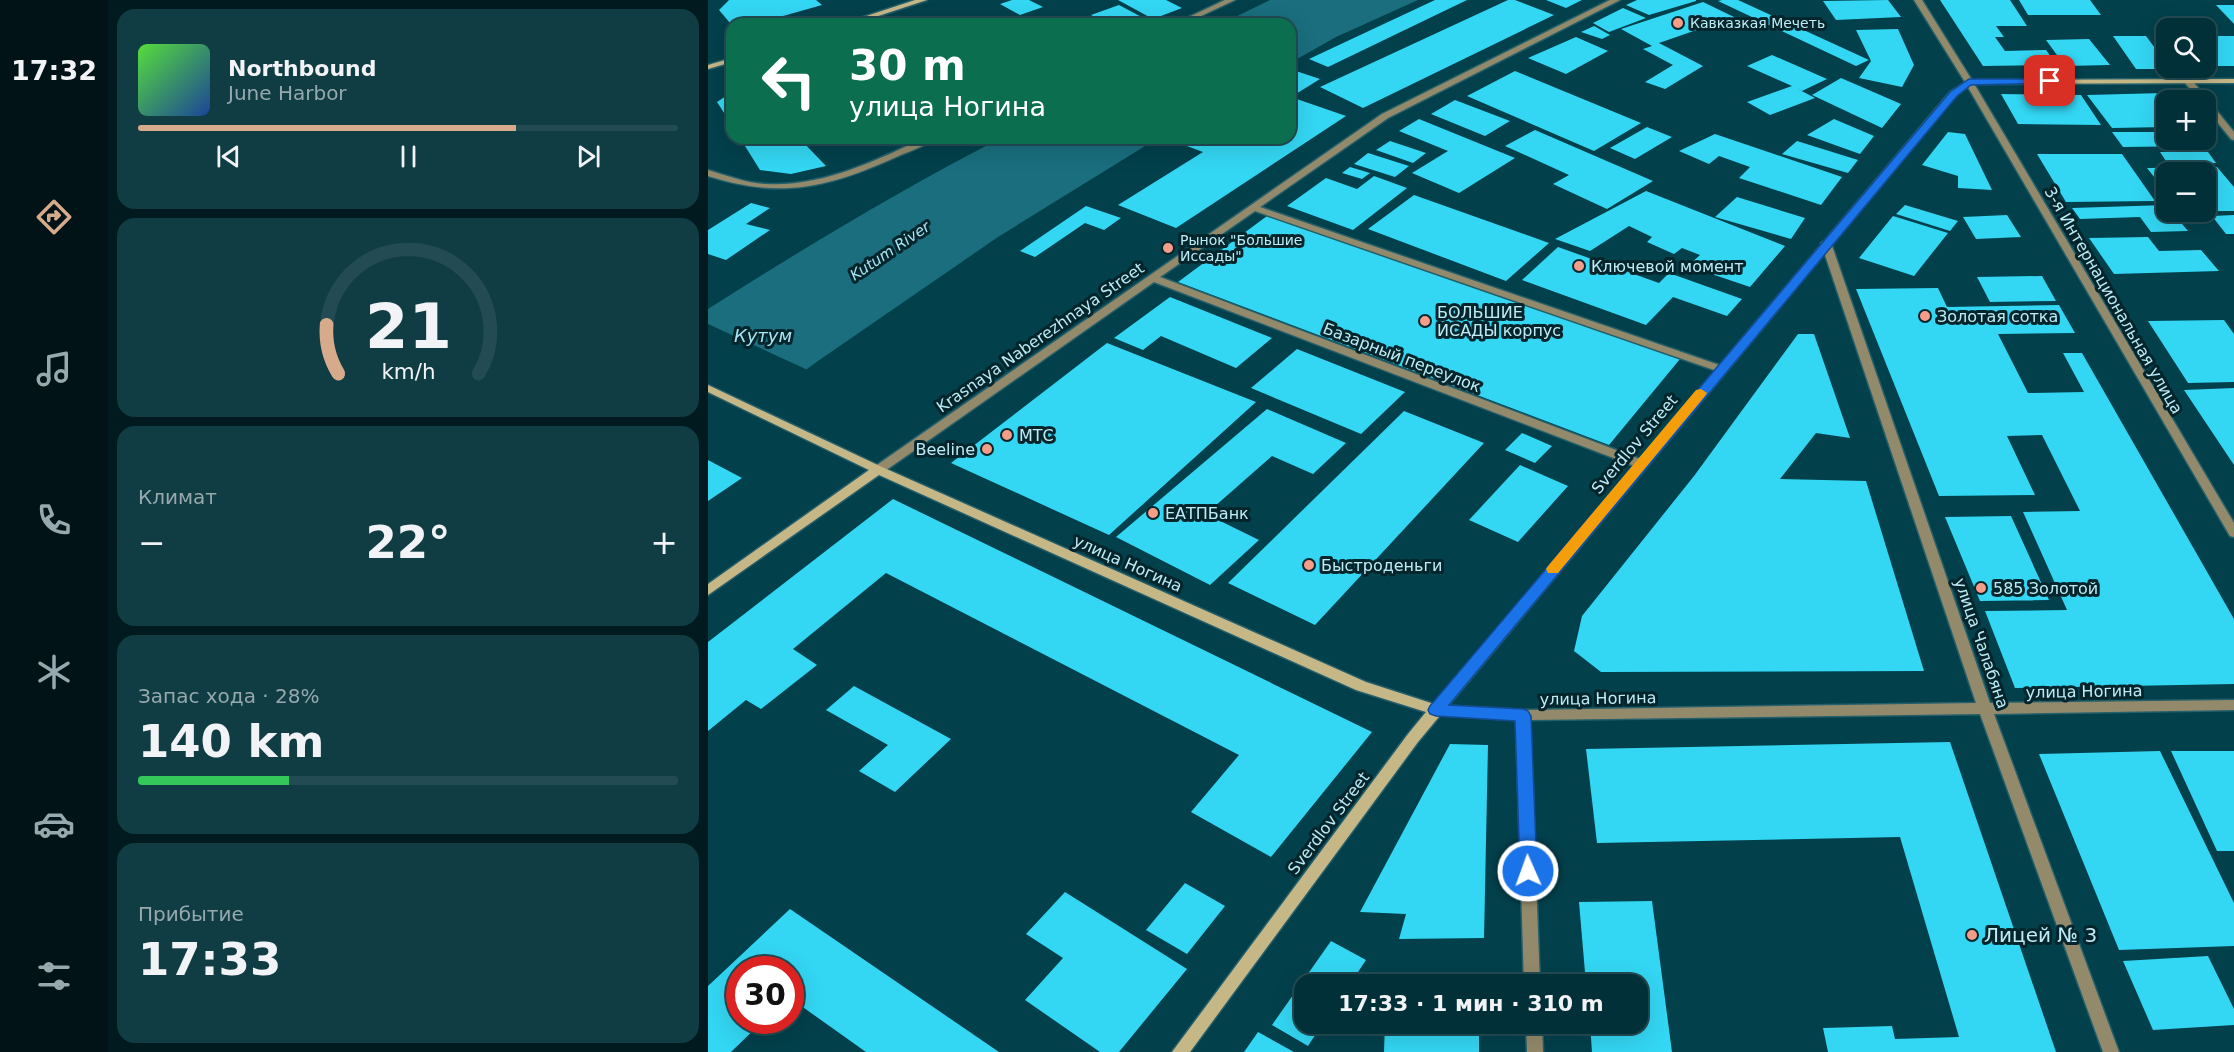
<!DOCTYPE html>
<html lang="ru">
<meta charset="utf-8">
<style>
body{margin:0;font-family:"DejaVu Sans",sans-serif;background:#103c43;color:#f1f3f6;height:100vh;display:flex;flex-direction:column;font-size:22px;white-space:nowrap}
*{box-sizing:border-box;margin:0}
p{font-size:20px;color:#96a9ae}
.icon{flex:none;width:33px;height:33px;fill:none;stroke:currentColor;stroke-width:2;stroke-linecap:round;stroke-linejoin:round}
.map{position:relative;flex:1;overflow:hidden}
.details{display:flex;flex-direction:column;gap:9px;padding:9px;background:#011a1f;width:600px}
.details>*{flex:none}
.guide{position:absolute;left:18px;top:18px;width:570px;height:126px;border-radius:18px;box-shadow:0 6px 24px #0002,0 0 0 2px #234b53;background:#0b6e4f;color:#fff;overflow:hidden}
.fabs{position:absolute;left:1448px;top:18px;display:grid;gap:12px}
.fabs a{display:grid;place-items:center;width:60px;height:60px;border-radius:12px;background:#023038;box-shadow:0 6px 24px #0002,0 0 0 2px #234b53;font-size:30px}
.speed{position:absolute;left:18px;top:956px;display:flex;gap:12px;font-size:30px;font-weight:700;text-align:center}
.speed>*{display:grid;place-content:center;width:78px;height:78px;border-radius:50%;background:#023038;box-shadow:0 6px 24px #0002,0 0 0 2px #234b53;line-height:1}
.speed .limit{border:9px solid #d22;background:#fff;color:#111}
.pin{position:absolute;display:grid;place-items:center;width:51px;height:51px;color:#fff;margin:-26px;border-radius:12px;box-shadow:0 3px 9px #0006}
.me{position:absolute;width:66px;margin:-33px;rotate:358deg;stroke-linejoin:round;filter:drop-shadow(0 0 4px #0008)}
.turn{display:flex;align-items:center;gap:21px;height:126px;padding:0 24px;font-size:27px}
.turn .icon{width:78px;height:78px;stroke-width:2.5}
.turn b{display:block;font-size:42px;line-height:51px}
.big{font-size:45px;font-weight:800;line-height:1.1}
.details .card{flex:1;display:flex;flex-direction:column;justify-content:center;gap:9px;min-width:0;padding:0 21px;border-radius:18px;background:#103c43}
.details .dial{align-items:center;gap:0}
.dial svg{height:156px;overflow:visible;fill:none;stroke:#234b53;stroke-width:7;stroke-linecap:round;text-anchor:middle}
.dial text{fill:#f1f3f6;stroke:none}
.song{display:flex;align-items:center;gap:18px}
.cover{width:72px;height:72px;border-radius:9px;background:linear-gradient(135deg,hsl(110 70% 55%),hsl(220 70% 35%))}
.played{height:6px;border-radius:3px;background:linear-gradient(90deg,#d6ab8b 70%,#234b53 70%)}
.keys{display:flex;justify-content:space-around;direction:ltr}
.heat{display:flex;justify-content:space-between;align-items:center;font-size:33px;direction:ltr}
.charge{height:9px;border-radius:4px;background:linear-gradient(90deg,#34c759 28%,#234b53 0)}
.trip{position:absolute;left:586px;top:974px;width:354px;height:60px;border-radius:18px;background:#023038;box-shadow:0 6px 24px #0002,0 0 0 2px #234b53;font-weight:800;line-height:60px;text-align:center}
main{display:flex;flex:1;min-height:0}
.tab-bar{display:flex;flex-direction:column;width:108px;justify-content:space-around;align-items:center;background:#011316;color:#96a9ae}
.tab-bar .icon{width:42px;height:42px}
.tab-bar .current{color:#d6ab8b}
.tab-bar b{font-size:27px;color:#f1f3f6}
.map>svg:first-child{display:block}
.water{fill:#1a6e7d}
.pier{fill:#02404b}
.building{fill:#33d6f3}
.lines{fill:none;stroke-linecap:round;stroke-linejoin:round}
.street-casing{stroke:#245f6a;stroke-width:3}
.secondary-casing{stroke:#245f6a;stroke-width:3}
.street{fill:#938a6c;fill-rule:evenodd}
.secondary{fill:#c6b787;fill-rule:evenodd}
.route{fill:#1a73e8;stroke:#114b97;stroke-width:1.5}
.slow{fill:#f59e0b}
.poi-dot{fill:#f49e8a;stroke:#03252b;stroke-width:2}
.labels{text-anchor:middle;stroke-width:6;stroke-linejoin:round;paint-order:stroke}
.far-poi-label{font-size:14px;fill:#beecf6;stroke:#03252b;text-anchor:start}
.far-water-label{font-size:15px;font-style:italic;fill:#a8e5f3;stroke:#03252b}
.poi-label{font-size:16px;fill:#beecf6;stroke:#03252b;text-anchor:start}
.street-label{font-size:16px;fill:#beecf6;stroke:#03252b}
.water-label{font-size:18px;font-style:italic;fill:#a8e5f3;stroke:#03252b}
.near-poi-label{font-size:20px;fill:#beecf6;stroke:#03252b;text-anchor:start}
</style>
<main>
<nav class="tab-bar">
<b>17:32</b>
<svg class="icon current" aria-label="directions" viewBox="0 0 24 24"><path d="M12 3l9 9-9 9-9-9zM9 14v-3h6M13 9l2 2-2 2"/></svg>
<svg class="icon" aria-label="music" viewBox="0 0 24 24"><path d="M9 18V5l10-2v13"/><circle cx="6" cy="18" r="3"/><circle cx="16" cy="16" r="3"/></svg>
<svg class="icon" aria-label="phone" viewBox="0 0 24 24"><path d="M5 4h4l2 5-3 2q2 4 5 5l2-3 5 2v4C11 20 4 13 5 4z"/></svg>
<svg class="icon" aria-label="climate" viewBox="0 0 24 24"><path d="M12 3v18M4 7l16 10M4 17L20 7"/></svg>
<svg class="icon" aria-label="car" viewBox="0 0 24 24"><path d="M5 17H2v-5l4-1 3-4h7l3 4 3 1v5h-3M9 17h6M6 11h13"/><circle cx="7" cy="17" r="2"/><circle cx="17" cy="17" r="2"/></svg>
<svg class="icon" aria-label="filters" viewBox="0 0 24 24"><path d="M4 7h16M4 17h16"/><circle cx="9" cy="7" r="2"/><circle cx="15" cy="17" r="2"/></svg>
</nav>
<section class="details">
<div class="card">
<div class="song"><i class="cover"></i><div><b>Northbound</b><p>June Harbor</p></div></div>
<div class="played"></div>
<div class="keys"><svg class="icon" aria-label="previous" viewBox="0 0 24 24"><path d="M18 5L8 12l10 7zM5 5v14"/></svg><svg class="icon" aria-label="pause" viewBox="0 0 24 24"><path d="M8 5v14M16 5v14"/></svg><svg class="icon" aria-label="next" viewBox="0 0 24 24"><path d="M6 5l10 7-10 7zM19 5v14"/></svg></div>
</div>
<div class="card dial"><svg viewBox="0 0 100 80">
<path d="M14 69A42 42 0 1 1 86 69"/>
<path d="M14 69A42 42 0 0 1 8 44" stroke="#d6ab8b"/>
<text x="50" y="56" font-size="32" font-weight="700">21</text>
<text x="50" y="72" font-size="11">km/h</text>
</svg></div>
<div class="card"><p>Климат</p>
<div class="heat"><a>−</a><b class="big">22°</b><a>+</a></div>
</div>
<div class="card"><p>Запас хода · 28%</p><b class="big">140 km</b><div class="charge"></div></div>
<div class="card"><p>Прибытие</p><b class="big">17:33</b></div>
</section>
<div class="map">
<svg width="1526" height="1052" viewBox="0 0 1526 1052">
<rect width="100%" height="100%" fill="#02404b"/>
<path class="water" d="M562,0H710L628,37L582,63V24H513Z
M293,138H450L290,237L110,361L0,441V309C96,248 192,190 293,138Z"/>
<path class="pier" d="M0,324L102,371L0,444Z"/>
<path class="building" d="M21,0H108L114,5L75,16L79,20L64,24H25L22,23L11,10Z
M304,0H321L335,7L312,15L292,4Z
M410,0H458L474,8L445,19Z
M727,0H759L620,67L601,59Z
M800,0H807L846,15L655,108L612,87Z
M838,0H874L858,8Z
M929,0H988V1L941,15L918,5Z
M1014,0H1030L1161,60L1148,66L1010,1Z
M1180,0L1193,17L1128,20L1115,1Z
M1232,0H1302L1319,26H1288L1296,37H1287L1297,51L1338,50L1349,65L1275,66Z
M1311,0H1382L1393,15H1320Z
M995,2L1026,17L951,43L995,66L957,89L937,82L965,65L935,49L944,46L913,29Z
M411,5L441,21L433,24H399L383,15Z
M1508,5H1526V24Z
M915,8L938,18L901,32L885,23Z
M886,26L902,35L894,39L873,32Z
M1190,29L1206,65L1194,87L1151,78L1163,61L1148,30Z
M1405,36H1438L1458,63V69H1428Z
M1497,36H1526V66H1497Z
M868,37L900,51L858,74L820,58Z
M1381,39L1402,65L1357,66L1338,40Z
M1064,55L1119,79L1094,91L1088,88L1107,98L1062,115L1039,102L1084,86L1039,66Z
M582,69L612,79L583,97L638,116L468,228L410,205L495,152L463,140L467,138H582Z
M807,71L933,123L886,151L759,96Z
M1133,78L1193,104L1174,128L1104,95Z
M24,92V125L9,102Z
M1456,93L1462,100H1458V127L1404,128L1379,95Z
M1293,94L1373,95L1393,125L1310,124Z
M747,100L802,121L777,136L723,114Z
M711,119L807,158L751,193L704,173L740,151L691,131Z
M1126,119L1166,136L1152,154L1099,135Z
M939,127L964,137L927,159L902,148Z
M827,130L945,181L899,209L845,184L861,175L797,146Z
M1240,132L1257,134L1284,190L1250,188V176L1214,165Z
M1404,132H1458V140H1490L1495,146L1415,147Z
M1007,134L1134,177L1113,205L1031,178L1042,167L1011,156L1001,164L971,151Z
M32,138H91L118,166L83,174L52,170Z
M682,141L718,153L705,163L668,150Z
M1089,141L1150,160L1140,173L1074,154Z
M1452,152H1500L1508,163L1460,164Z
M660,153L701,166L687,177L646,164Z
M1329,154H1414L1447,201L1358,202Z
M642,167L662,173L654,179L634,173Z
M1509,167L1526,187V211H1497V172H1458V192L1439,168Z
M666,176L699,188L645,230L579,206L618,178L649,189Z
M938,191L1077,246L1042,287L980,266L992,255L974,248L966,254L939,242L944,237L921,226L882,251L847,239Z
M706,195L841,243L798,281L660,229Z
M1029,197L1097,218L1083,239L1007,217Z
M43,203L62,208L38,224L62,230L18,260L0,254V230Z
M1197,205L1250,221L1242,231L1188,214Z
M1458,205V212H1464L1480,231L1443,232L1432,217L1372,219L1364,208Z
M378,206L413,218L396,230L377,223L327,257L312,251Z
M1299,215L1313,237L1268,239L1255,217Z
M1526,215V234H1518L1504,216Z
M559,216L751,282L972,359L901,445L470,282Z
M1185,216L1240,233L1206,276L1151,258Z
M1440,237L1451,251L1493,250L1511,271L1406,274L1381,238Z
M850,247L951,283L961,273L1034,299L1019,316L965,297L938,325L814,280Z
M1334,276L1348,301L1282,302L1269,277Z
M1230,288L1239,307L1351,305L1367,333L1290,334L1320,393L1376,392L1355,353H1374L1526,619V684L1307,688L1277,611L1359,610L1315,512L1372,511L1334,435L1299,436L1327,495L1231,496L1148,289Z
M462,297L564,338L528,368L453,336L435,350L406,338Z
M1516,320L1526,334V382L1480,383L1440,321Z
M1090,334H1106L1142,438L1108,433L1072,479L1158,481L1216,671L893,672L866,651L874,616L986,476Z
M399,343L548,402L401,535L243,463Z
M589,349L697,392L653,434L543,388Z
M1526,388V465L1476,390Z
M559,409L638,443L605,474L564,456L498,514L551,540L502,585L408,537Z
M696,411L776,443L607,625L520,583Z
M814,433L844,446L827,463L797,450Z
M0,460L34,478L0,501Z
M812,465L860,486L810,542L761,520Z
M185,499L664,732L563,857L483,812L531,755L178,573L85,649L109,665L53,709L38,700L0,731V642Z
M1303,516L1341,600L1272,601L1237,517Z
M146,686L243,739L187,792L151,771L180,745L118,710Z
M1242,742L1348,1052H1120L1115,1028L1184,1026L1187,1039L1251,1037L1192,837L889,843L878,749Z
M742,744L780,745L776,938L691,939L698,914L652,912Z
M1452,751L1526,903V946L1411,950L1331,754Z
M1463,751H1526V851H1509Z
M477,883L517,906L479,954L438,930Z
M357,892L479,969L411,1052H392L317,1000L355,958L318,934Z
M944,901L964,1052H884L882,1023H930V984H878L871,902Z
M82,909L291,1052H158L82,998V969H32V1020H56L23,1052H0V986Z
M623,941L658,960L642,984H597V1023H615L600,1046L564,1025Z
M1500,956L1526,1009V1025L1445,1030L1415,961Z
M679,981H771V984H679Z
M677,1023H771V1052H676Z
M550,1032L586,1052H536Z"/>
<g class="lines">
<g class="street-casing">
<path id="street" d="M517,0H527L476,24H466Z
M902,0H912L680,118L552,207L1017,367L1018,369L1017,371H1009L547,211L452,277L937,461L939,464L937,467H929L446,282L174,473H166L164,470L166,467L674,114Z
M1206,0H1214L1265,82L1526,523V537L1522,536L1257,82Z
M1477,79H1483L1526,132V140L1523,139L1497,107V100H1492L1477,83Z
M216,138H227C216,147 199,152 186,158C119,188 72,199 0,176V170C20,176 38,183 58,184C114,187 167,161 216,138Z
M1118,240L1123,243L1282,703L1526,700V710L1286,714L1411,1052H1395L1272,714L822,720L832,984H816L808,720L728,715L723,714L721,710L723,706L728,705L815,710L1268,703L1113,243Z
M818,1023H834L835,1052H819Z"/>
</g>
<g class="secondary-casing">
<path id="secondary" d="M207,0H219L146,24H134Z
M24,58V62L0,69V65Z
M1526,79V83L1263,84L1248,96L710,742L482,1052H464L700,734L718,712L648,690L171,475L0,595V584L161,470L0,392V385L174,467L658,682L726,704L1242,92L1261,80Z"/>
</g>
<use href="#street" class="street"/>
<use href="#secondary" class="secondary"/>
</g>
<path class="route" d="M1342,79L1347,81L1346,83L1263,85L1249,96L741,705L815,709L820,711L823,716L829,871L826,876L820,878L814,876L812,871L807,721L728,716L722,714L720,710L722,706L1242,92L1261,79Z"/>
<path class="slow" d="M993,389L999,393L997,396L850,573H840L838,569L840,566L988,390Z"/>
<g class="poi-dot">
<circle cx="970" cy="23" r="6"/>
<circle cx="460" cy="248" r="6"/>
<circle cx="871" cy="266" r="6"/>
<circle cx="1217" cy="316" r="6"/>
<circle cx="717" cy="321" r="6"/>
<circle cx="299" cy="435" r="6"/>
<circle cx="279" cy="449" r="6"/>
<circle cx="445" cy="513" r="6"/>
<circle cx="601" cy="565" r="6"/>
<circle cx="1273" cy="588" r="6"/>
<circle cx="1264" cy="935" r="6"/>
</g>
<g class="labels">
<g class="far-poi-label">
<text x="982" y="28">Кавказкая Мечеть</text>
<text x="472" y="245">Рынок "Большие<tspan x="472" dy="16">Иссады"</tspan></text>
</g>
<g class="far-water-label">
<text transform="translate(182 251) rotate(-34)" y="5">Kutum River</text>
</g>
<g class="poi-label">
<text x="883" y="272">Ключевой момент</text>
<text x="729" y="318">БОЛЬШИЕ<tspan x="729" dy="18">ИСАДЫ корпус</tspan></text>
<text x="1229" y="322">Золотая сотка</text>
<text x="311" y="441">МТС</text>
<text x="267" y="455" text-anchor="end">Beeline</text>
<text x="457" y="519">ЕАТПБанк</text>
<text x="613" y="571">Быстроденьги</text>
<text x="1285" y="594">585 Золотой</text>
</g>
<g class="street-label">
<text transform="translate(1406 300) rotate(60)" y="6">3-я Интернациональная улица</text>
<text transform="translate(332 337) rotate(-35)" y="6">Krasnaya Naberezhnaya Street</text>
<text transform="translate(694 357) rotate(21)" y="6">Базарный переулок</text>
<text transform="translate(926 444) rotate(-50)" y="6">Sverdlov Street</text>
<text transform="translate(420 563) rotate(24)" y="6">улица Ногина</text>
<text transform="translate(1274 643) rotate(71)" y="6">улица Чалабяна</text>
<text transform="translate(1376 691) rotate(-1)" y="6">улица Ногина</text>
<text transform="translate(890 698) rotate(-1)" y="6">улица Ногина</text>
<text transform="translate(620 823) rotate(-53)" y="6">Sverdlov Street</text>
</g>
<g class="water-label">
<text x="55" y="342">Кутум</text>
</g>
<g class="near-poi-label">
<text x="1276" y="942">Лицей № 3</text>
</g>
</g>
</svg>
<div class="fabs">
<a><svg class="icon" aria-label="search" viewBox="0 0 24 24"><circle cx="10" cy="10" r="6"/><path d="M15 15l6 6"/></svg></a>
<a>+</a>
<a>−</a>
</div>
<div class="speed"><div class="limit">30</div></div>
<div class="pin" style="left:1342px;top:81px;background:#d93025"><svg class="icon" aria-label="arrive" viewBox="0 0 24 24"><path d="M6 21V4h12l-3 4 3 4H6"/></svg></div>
<svg class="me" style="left:820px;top:871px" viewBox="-20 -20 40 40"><circle r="17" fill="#1a73e8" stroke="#fff" stroke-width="3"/><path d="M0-11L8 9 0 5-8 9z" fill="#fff"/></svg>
<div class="trip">17:33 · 1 мин · 310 m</div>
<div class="guide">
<div class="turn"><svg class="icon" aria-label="left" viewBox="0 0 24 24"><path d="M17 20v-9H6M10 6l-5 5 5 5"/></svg><div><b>30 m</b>улица Ногина</div></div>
</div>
</div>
</main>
